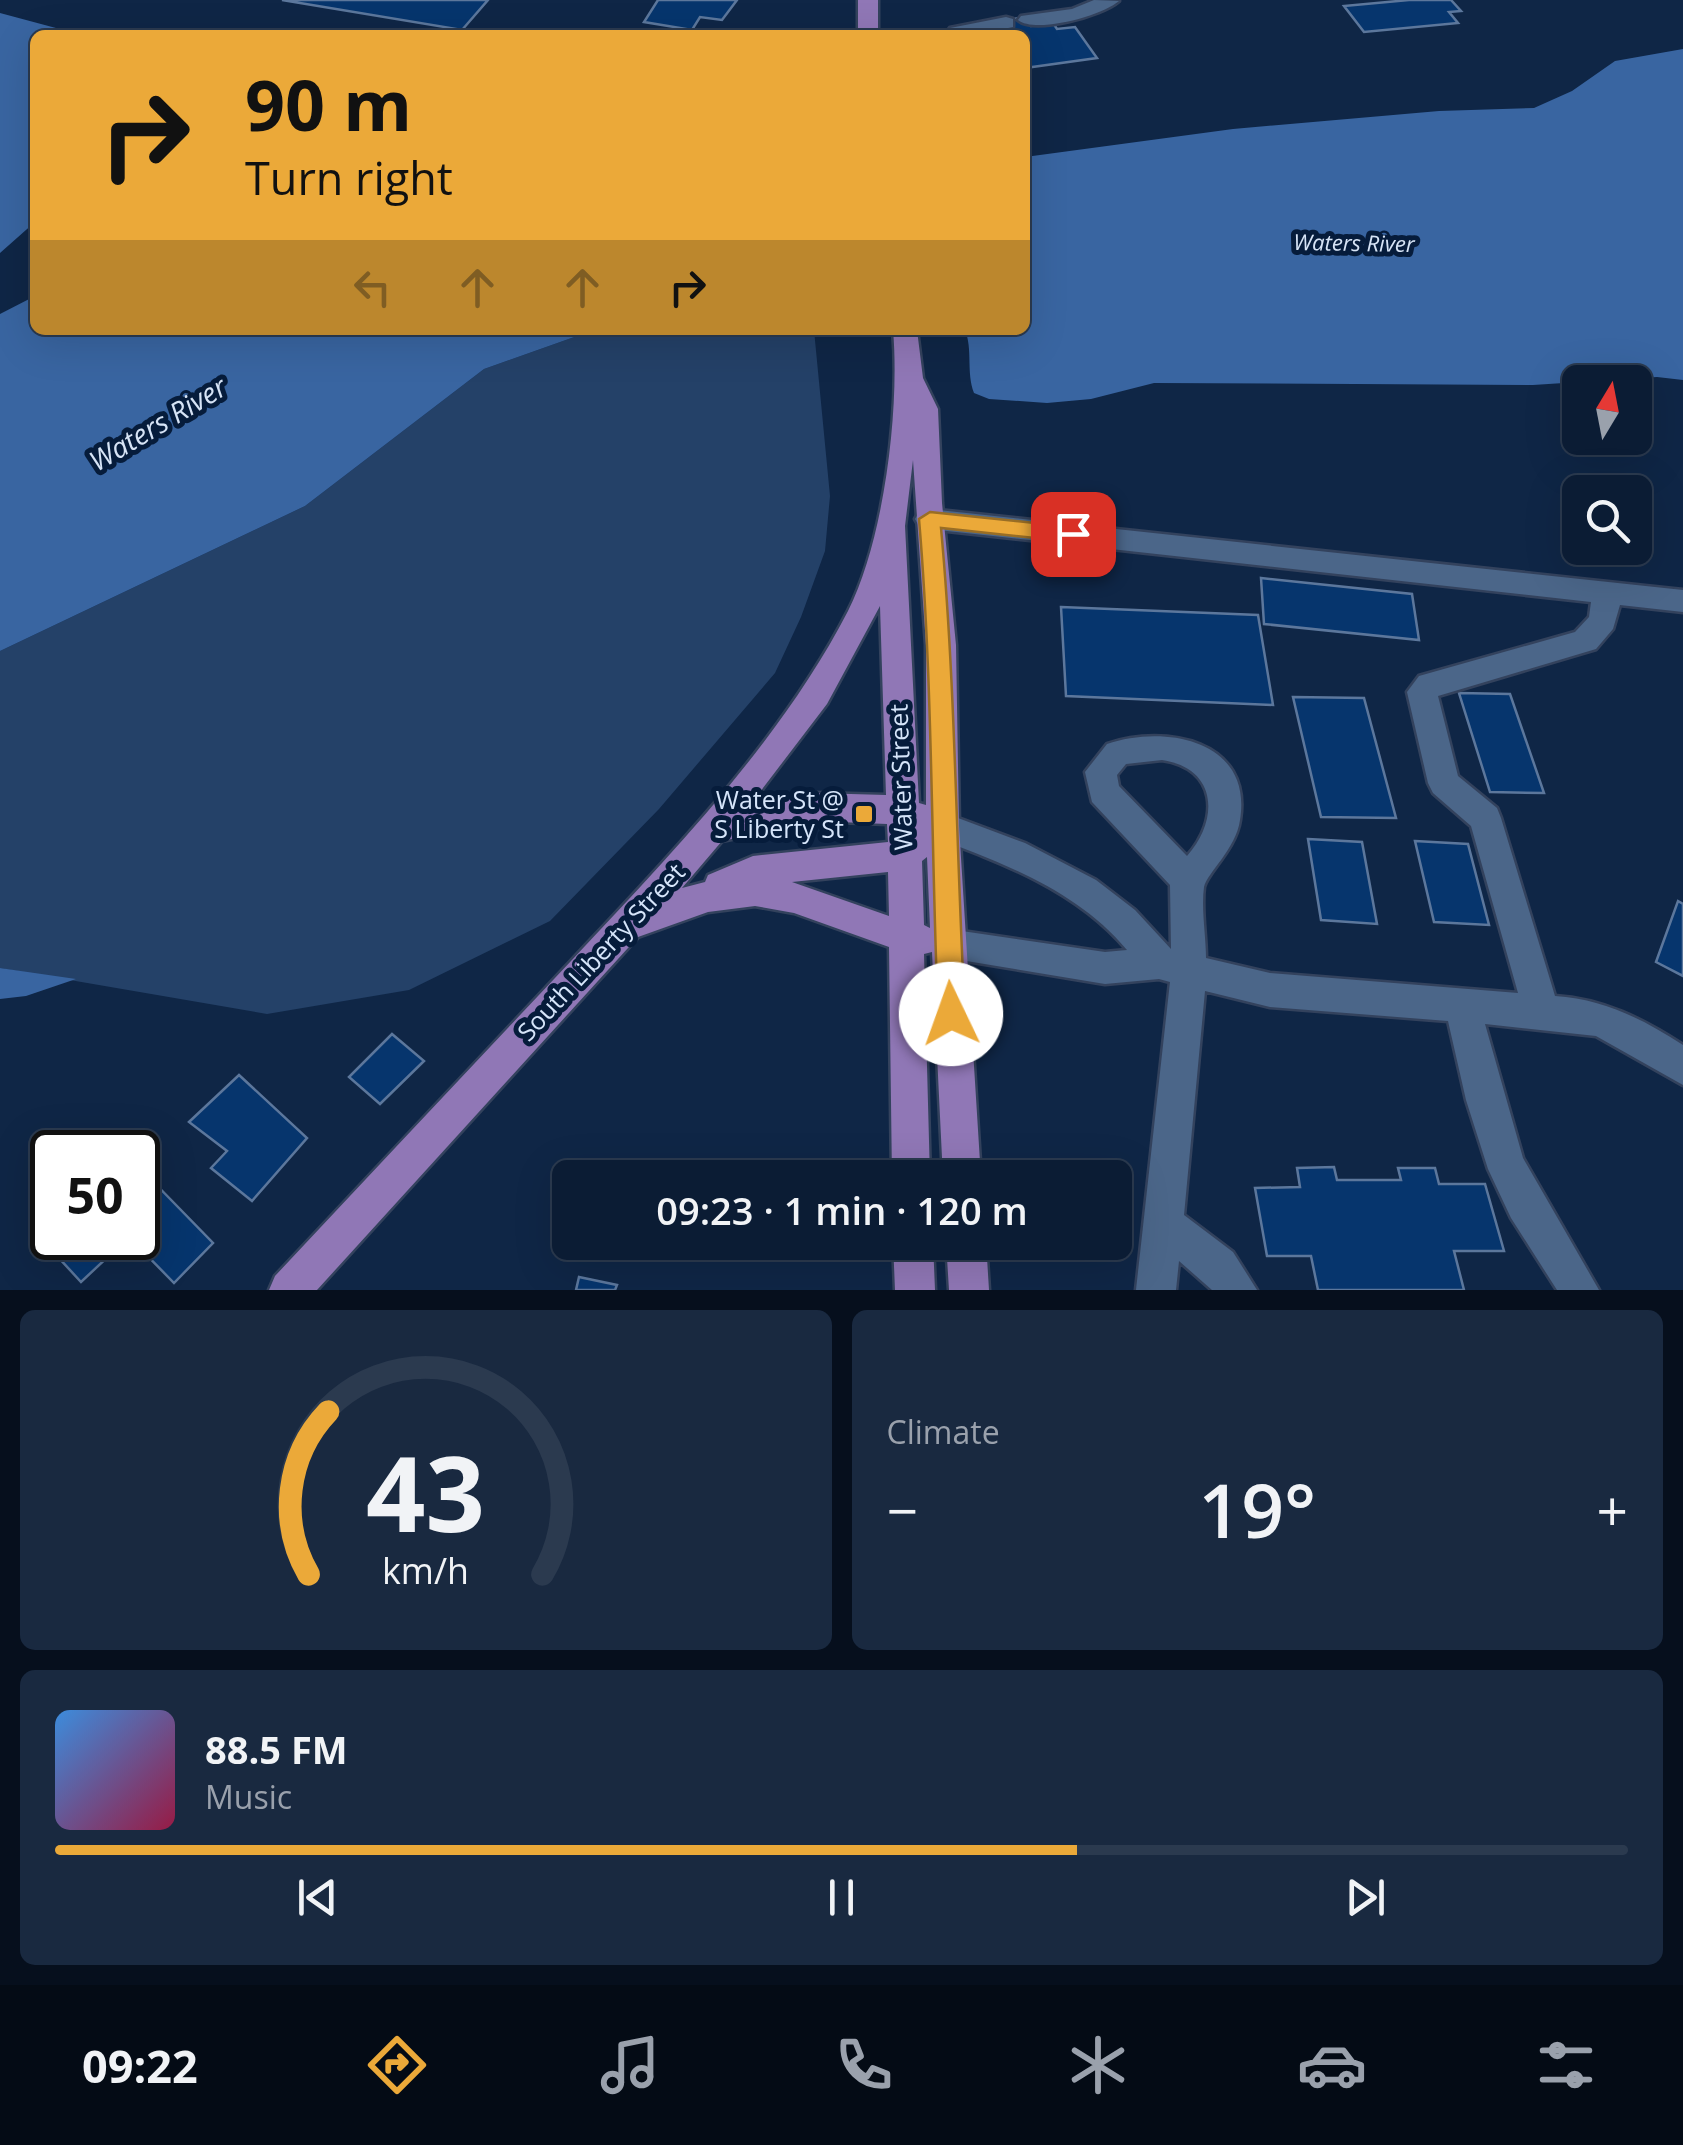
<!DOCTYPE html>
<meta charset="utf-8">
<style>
body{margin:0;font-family:"Open Sans",sans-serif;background:#192940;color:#f1f3f6;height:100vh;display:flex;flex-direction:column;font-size:38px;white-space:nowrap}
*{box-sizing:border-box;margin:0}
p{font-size:32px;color:#9aa1ac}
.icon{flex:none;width:55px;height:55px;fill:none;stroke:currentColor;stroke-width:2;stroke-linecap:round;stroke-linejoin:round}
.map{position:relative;height:1290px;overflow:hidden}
.drawer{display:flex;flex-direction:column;gap:20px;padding:20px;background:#060f1d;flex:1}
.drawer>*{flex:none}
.guide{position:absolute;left:30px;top:30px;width:1000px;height:305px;border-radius:15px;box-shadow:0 10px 40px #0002,0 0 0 2px #2b3a4f;background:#eba939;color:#111;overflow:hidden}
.needle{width:65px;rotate:10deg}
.controls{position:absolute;left:1562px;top:365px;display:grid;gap:20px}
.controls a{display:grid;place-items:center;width:90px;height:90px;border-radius:15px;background:#0b1c34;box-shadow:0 10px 40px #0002,0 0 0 2px #2b3a4f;font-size:50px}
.speed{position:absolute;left:30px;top:1130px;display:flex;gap:20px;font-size:50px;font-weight:700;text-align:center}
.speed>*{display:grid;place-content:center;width:130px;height:130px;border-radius:50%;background:#0b1c34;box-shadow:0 10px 40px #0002,0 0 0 2px #2b3a4f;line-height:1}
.speed .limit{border:5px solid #111;border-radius:15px;background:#fff;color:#111}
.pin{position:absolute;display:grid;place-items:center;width:85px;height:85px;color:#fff;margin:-42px;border-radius:20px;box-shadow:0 5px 15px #0006}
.me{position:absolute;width:110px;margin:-55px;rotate:357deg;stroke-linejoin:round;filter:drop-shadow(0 0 8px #0008)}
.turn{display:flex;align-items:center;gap:35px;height:210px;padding:0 50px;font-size:45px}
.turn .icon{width:130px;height:130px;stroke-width:2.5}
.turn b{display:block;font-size:70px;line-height:85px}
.lanes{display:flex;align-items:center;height:95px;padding:0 50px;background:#0003;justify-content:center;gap:50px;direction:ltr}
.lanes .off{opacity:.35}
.big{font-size:75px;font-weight:600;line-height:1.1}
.drawer .widget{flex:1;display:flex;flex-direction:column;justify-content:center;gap:15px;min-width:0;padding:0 35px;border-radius:15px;background:#192940}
.drawer .dial{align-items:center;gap:0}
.dial svg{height:260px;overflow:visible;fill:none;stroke:#2b3a4f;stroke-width:7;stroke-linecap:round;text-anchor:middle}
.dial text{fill:#f1f3f6;stroke:none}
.song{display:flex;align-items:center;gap:30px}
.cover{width:120px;height:120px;border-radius:15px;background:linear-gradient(135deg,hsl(210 70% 55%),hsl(340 70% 35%))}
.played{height:10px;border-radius:5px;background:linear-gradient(90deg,#eba939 65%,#2b3a4f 65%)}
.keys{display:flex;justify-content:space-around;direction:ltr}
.heat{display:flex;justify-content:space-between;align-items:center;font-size:55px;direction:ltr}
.drawer .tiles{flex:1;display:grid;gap:20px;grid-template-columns:1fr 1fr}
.widget:last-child{grid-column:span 2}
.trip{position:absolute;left:552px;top:1160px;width:580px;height:100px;border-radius:15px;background:#0b1c34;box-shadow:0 10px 40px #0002,0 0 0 2px #2b3a4f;font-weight:600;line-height:100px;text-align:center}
.menu{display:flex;height:160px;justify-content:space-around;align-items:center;background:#040b15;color:#9aa1ac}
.menu .icon{width:70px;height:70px}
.menu .current{color:#eba939}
.menu b{font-size:45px;color:#f1f3f6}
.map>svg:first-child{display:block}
.green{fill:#244168}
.water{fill:#3965a1}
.building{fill:#06356d;stroke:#5c779c;stroke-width:2.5}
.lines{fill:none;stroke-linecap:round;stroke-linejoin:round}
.minor-casing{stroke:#33425d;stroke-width:5}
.major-casing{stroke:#33425d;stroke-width:5}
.minor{fill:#4b6689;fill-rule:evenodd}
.major{fill:#9077b6;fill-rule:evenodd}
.route{fill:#eba939;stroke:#996e25;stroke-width:2.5}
.poi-dot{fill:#eba939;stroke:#061c3b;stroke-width:4}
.labels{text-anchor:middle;stroke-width:10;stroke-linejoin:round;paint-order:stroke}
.far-water-label{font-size:22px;font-style:italic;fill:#d7e4f6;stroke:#061c3b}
.street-label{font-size:25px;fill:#d6e5fa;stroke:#061c3b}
.poi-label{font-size:25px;fill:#d6e5fa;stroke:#061c3b;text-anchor:end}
.water-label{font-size:28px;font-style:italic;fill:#d7e4f6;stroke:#061c3b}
</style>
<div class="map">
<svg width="1683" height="1290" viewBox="0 0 1683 1290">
<rect width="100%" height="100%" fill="#0f2646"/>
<path class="green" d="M594,330H814L830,496L825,551L801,617L775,673L659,809L550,921L409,990L267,1014L0,968V651L305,506L484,369Z"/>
<path class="water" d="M0,13L82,35H35V222L0,253Z
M1683,49V380L1657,377L1533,385L1154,383L1091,399L1047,403L989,399L974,393C966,372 973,350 965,330H1025V157L1233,129L1439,111L1534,108L1572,91L1615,61Z
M35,296V330H594L484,369L305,506L0,651V314Z
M0,968L76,979L26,996L0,999Z"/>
<path class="building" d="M282,0H488L462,30Z
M658,0H737L722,20L700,17L692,30L644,22Z
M1409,0H1451L1461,11L1449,12L1458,23L1364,32L1344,6Z
M1026,17L1031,26L1053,23L1057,29L1075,27L1097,58L1025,68V35H994L991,30L1009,28L1005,20Z
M1261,578L1412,594L1419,640L1264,624Z
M1061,607L1258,615L1273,705L1066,696Z
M1459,693L1510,694L1544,793L1490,792Z
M1293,697L1364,698L1396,818L1321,817Z
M1308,839L1362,842L1377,924L1321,920Z
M1415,841L1468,844L1489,925L1434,922Z
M1678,901L1683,904V976L1656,962Z
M392,1034L424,1061L380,1104L349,1077Z
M239,1075L307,1138L252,1201L211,1168L227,1151L189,1122Z
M138,1166L213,1243L174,1283L130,1238H138Z
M1334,1167L1337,1180H1401L1398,1168H1435L1439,1184H1485L1504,1251H1454L1464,1290H1318L1311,1256H1267L1255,1188L1300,1187L1297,1168Z
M78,1238H128L81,1282L58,1257Z
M579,1277L617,1285L615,1290H576Z"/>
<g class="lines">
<g class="minor-casing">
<path id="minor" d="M1094,0L1119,1C1102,16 1035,34 1018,20L1021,16L1072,9Z
M1006,17L1013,19V27L973,35L947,32L950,28Z
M929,509L1683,590V612L1620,605L1613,629L1596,649L1438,696L1458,776L1497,808L1501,818L1555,996C1603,999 1643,1019 1683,1045V1085L1596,1036L1485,1024L1523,1158L1599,1290H1557L1511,1218L1488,1169L1466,1100L1448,1021L1270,1007L1205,991L1184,1215L1233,1252L1257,1290H1212L1179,1261L1176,1290H1136L1170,982L1159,979L1105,984L936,956L930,945L936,934L948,929L1105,952L1127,950C1077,890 1001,862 930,836L925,826L930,816L942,812L1025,843L1096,880L1135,910L1171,949L1170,885L1092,802L1085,772L1107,744C1165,724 1253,740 1240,820C1236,849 1207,873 1204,887C1201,909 1206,936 1206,958L1270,973L1518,993L1471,826L1433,793L1428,783L1407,692L1419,676L1575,632L1589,617L1591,602L929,529L919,526L915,519L919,512ZM1162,760C1217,768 1220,819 1187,856L1119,786L1117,775L1126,764Z"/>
</g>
<g class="major-casing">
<path id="major" d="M858,0H878V35H858Z
M893,330H917L923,378L938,409L942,503L956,645L959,826L981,1178H943L932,952L924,954L930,1178H892L889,947L794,913L755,906L708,912L638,937L317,1290H269L275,1276C373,1171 472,1066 571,961C670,855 781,741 848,611C884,540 900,409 893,330ZM913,460L926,645V805L919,803L905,526ZM880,606L886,795L815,793L750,805L827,704ZM815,821L887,824L888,842L753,856L708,875L705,882L682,888L722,841ZM927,857L930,928L924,925L922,861ZM888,872L889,916L792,882Z
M893,1242H933L935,1290H895Z
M946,1242H986L989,1290H949Z"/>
</g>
<use href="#minor" class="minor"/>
<use href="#major" class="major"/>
</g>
<path class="route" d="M930,512L1073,527L1083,534L1073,542L941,528C956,690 956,852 965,1014L961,1024L951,1028L942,1024L938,1014C931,849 933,684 919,519Z"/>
<rect class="poi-dot" x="854" y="804" width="20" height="20" rx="5"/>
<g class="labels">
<g class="far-water-label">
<text transform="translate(1354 243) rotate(1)" y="8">Waters River</text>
</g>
<g class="street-label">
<text transform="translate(901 777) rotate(-92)" y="9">Water Street</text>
<text transform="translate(601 952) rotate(-47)" y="9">South Liberty Street</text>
</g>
<g class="poi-label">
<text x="844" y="809">Water St @<tspan x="844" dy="29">S Liberty St</tspan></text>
</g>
<g class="water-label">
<text transform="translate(158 424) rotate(-31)" y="10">Waters River</text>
</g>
</g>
</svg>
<div class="controls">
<a><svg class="needle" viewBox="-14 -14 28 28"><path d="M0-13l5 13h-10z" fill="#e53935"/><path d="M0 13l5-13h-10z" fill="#9aa1ac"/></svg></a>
<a><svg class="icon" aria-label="search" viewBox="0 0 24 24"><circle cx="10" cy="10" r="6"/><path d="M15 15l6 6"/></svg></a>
</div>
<div class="speed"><div class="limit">50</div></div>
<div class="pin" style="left:1073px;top:534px;background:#d93025"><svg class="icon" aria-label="arrive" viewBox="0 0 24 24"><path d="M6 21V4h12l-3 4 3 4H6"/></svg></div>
<svg class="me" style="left:951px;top:1014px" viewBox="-20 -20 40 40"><circle r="19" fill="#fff"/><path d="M0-13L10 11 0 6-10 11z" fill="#eba939"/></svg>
<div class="trip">09:23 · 1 min · 120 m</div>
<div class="guide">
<div class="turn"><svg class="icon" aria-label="right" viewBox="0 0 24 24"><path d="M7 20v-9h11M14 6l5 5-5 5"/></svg><div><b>90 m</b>Turn right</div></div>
<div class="lanes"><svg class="icon off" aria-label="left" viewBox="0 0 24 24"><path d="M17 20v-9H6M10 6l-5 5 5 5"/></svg><svg class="icon off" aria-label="ahead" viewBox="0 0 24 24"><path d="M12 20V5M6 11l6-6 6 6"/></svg><svg class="icon off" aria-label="ahead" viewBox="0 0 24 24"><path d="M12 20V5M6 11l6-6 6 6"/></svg><svg class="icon" aria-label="right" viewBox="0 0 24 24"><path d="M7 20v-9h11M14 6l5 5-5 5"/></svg></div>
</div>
</div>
<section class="drawer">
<div class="tiles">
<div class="widget dial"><svg viewBox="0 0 100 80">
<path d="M14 69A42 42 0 1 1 86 69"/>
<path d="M14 69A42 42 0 0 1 20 19" stroke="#eba939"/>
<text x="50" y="56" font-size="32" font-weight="700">43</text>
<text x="50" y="72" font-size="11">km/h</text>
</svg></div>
<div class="widget"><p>Climate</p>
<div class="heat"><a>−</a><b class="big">19°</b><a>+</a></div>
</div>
<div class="widget">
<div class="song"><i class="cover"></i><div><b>88.5 FM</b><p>Music</p></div></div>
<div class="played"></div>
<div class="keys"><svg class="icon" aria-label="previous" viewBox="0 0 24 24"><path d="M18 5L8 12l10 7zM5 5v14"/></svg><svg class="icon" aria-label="pause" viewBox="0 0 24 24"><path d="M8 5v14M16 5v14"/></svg><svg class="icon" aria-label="next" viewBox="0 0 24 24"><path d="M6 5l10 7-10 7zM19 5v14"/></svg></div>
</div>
</div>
</section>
<nav class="menu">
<b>09:22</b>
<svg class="icon current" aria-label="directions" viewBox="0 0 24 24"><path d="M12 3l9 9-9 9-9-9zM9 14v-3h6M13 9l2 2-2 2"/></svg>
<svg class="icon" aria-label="music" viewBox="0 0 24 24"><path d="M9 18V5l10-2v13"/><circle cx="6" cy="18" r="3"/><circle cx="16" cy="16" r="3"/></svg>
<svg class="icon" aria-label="phone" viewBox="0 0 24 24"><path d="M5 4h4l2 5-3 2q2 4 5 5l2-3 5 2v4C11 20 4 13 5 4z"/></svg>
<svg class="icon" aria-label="climate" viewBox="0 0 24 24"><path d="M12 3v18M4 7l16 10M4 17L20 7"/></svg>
<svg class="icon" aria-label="car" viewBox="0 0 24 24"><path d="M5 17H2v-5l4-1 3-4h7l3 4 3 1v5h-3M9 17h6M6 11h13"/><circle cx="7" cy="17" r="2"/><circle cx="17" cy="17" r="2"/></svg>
<svg class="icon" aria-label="filters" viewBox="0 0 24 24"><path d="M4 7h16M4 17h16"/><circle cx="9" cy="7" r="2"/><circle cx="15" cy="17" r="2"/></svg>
</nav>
